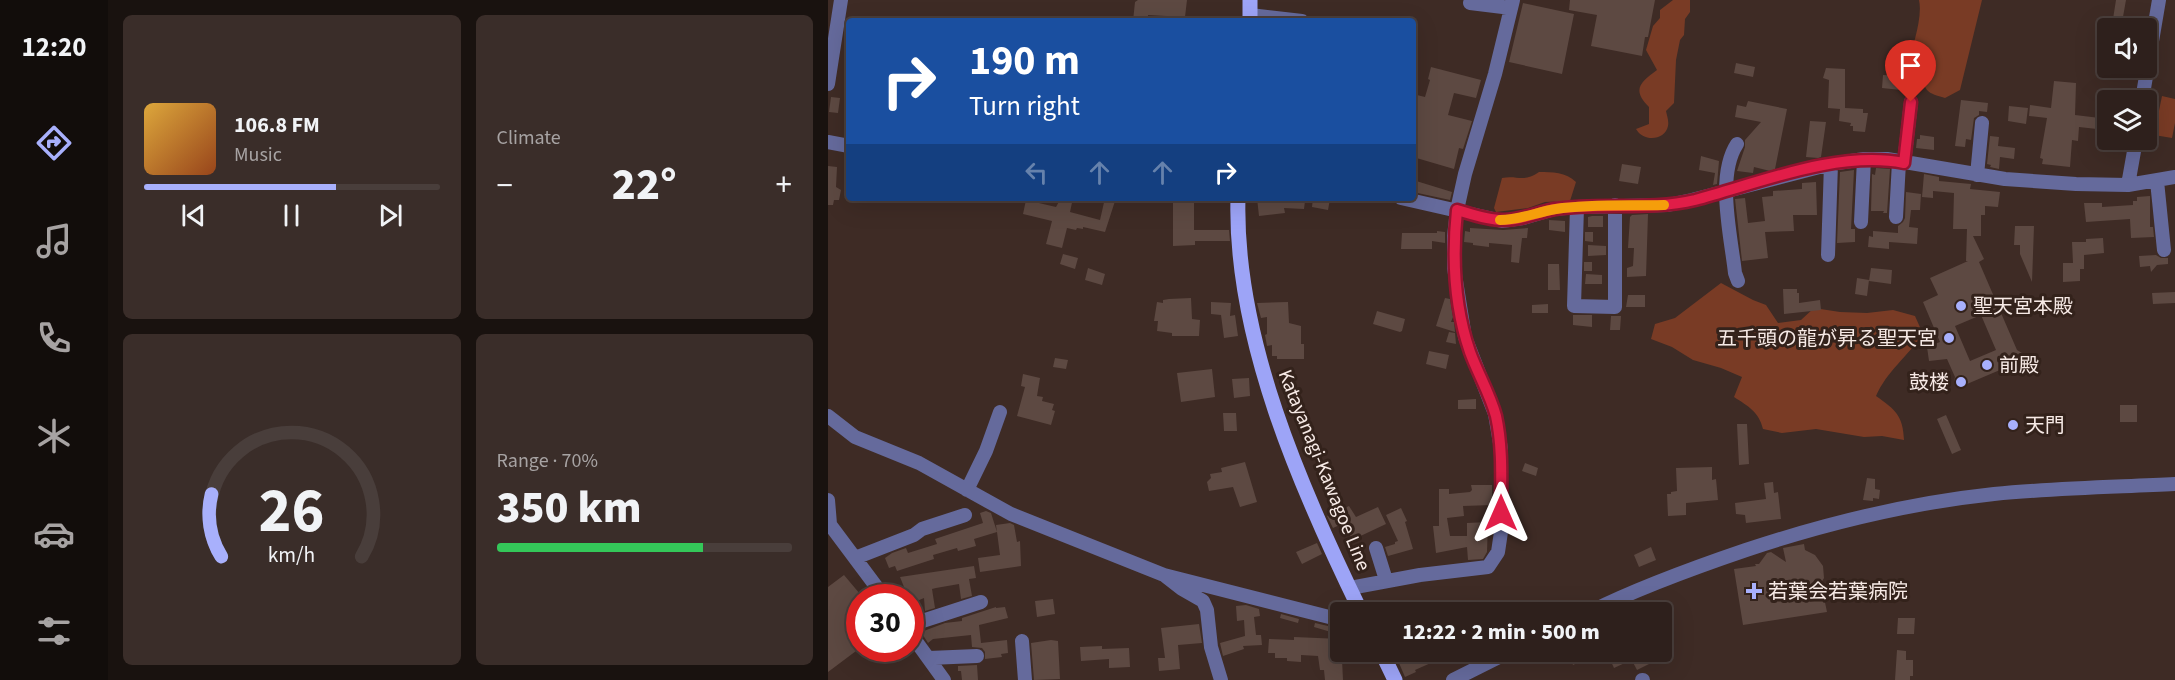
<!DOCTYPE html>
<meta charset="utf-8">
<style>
body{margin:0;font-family:"Source Sans 3","Noto Sans JP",sans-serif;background:#3a2d29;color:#f1f3f6;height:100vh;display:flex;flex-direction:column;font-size:22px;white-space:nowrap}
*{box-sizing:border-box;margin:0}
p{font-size:20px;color:#a7a3a3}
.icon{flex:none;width:33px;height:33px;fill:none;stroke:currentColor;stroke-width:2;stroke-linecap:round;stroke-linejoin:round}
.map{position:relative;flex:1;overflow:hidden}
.sheet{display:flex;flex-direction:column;gap:15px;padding:15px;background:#19120f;width:720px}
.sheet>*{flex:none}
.banner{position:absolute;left:18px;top:18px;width:570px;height:183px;border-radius:6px;box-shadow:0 6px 24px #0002,0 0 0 2px #493e3b;background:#1a4fa0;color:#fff;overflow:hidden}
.controls{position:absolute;left:1269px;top:18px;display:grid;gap:12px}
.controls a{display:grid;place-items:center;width:60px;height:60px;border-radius:6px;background:#2e201c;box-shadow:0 6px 24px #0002,0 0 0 2px #493e3b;font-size:30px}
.speed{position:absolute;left:18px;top:584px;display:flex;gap:12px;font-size:30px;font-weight:700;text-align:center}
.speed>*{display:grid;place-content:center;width:78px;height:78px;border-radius:50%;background:#2e201c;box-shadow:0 6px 24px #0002,0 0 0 2px #493e3b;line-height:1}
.speed .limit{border:9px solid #d22;background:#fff;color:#111}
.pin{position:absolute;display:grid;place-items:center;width:51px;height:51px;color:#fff;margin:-62px -26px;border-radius:50% 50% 50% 0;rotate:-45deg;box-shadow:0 0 6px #0007}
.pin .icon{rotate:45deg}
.me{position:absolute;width:66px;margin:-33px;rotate:0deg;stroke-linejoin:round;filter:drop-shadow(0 0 4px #0008)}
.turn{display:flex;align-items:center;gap:21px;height:126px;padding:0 24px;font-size:27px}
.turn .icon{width:78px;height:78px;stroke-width:2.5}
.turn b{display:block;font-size:42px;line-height:51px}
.lanes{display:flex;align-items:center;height:57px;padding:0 24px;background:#0003;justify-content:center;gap:30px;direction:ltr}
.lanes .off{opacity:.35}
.big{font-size:45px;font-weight:800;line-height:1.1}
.sheet .widget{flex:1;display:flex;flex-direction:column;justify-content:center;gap:9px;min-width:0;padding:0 21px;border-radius:9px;background:#3a2d29}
.sheet .dial{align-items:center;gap:0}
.dial svg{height:156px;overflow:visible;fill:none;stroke:#493e3b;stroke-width:7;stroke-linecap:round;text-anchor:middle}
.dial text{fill:#f1f3f6;stroke:none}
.song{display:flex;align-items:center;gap:18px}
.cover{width:72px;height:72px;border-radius:9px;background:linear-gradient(135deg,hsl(40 70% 55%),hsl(20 70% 35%))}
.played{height:6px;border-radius:3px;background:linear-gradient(90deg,#a8b0fc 65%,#493e3b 65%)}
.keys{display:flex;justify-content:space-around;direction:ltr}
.heat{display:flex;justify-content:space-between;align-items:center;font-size:33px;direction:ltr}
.charge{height:9px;border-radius:4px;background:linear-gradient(90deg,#34c759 70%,#493e3b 0)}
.sheet .tiles{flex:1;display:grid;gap:15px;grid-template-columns:repeat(2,1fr)}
.trip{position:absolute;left:502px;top:602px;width:342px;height:60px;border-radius:6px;background:#2e201c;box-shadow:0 6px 24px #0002,0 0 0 2px #493e3b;font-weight:800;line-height:60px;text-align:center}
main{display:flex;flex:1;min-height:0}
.tabs{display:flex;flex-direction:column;width:108px;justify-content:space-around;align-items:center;background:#120d0b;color:#a7a3a3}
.tabs .icon{width:42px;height:42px}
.tabs .current{color:#a8b0fc}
.tabs b{font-size:27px;color:#f1f3f6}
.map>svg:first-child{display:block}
.green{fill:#793b25}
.building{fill:#5d4942;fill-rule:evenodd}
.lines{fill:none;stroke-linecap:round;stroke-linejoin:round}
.minor{stroke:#656a9c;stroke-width:14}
.major{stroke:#9da4f7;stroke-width:15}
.route-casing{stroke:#92132f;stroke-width:15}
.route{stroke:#e11d48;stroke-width:10}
.slow{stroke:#f59e0b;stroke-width:10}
.poi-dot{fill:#a8b0fc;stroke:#33221b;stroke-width:2}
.labels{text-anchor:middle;stroke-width:6;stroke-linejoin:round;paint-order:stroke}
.poi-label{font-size:20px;fill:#f7eae6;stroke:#33221b;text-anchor:start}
.street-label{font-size:20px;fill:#f7eae6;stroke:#33221b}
</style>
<main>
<nav class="tabs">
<b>12:20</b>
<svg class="icon current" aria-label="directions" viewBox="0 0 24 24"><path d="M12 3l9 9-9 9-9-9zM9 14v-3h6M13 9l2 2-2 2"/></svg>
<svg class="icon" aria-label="music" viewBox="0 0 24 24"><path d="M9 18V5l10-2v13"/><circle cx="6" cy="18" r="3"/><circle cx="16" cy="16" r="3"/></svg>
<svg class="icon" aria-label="phone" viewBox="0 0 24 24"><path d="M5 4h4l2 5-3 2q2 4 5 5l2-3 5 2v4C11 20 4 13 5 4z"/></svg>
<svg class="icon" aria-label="climate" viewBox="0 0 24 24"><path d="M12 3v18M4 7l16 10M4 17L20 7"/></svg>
<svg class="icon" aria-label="car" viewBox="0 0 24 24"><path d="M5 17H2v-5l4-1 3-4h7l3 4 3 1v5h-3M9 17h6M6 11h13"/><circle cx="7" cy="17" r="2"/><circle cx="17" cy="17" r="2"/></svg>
<svg class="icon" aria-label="filters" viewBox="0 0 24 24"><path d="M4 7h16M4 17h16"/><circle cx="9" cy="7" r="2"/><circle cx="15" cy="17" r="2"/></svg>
</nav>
<section class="sheet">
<div class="tiles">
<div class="widget">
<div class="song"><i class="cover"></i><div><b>106.8 FM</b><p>Music</p></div></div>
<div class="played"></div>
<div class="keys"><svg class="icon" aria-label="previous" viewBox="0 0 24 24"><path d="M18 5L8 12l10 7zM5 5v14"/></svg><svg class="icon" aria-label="pause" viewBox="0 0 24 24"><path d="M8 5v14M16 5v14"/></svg><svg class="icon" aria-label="next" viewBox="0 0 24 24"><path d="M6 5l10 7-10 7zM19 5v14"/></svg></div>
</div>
<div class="widget"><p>Climate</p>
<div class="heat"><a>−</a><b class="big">22°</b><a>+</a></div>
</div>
<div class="widget dial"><svg viewBox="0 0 100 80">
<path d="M14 69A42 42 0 1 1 86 69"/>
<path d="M14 69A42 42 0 0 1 9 37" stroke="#a8b0fc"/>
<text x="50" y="56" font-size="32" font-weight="700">26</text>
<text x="50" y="72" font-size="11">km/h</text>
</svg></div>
<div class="widget"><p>Range · 70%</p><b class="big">350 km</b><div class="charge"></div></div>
</div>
</section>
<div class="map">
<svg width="1347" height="680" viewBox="0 0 1347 680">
<rect width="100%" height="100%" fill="#3e2b25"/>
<path class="green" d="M845,0H862V12L857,19L856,35L852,40L848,60L846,103L838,111C839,116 841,121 840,126C837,141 815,142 808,129L821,124V107C803,89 813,82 829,70L818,50L825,26L832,18V10Z
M1091,0H1154L1132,90L1117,98C1100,93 1096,92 1094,73L1085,72L1080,66C1084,47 1095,18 1091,0Z
M1334,96L1347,99V123L1344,138L1326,135Z
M711,172C724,172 738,172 748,182L742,201L717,202L700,208L668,212L666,208L674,178C690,175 695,183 711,172Z
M893,283L925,300L938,305L950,323L973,320L986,308L1012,312L1039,313L1065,310L1087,316L1095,334C1080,356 1059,371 1048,396C1068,410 1075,416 1076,440L1054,436L1036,437L988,429L954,433L935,429C931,412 920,406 906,397L914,377L893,368L865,360L844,347L823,339L827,324L847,318Z"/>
<path class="building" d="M310,0H359L357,17L320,15V21H305L307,2Z
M742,0H827L820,37H817L814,56L763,46L769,15L741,10Z
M1288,0H1298L1293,28H1279L1281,19H1285Z
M695,3L746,14L734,74L681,62Z
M908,63L927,67L925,77L906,73Z
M603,67L653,80L648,98L626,93L620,115L644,121L635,149L631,148L626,169L585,157V124L588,110L585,109V94L597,97L602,80L600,79Z
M998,68L1017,69V108L1035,109V113H1040L1037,132L1025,131V126H1022L1023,123L1011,121L1012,109L1000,108L1001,80L995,78Z
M1055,75L1078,76L1077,88H1073V90L1054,88Z
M1226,81L1248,83L1247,115L1280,119V133L1269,132V129L1251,127L1250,141L1244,140L1242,167L1214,164L1215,159L1212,158L1219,118L1201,116L1202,105L1223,108Z
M1271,89L1302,91L1301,100L1270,99Z
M3,97L12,98L10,113L1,112Z
M1133,100L1160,103L1159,112L1151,111V115L1146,118L1143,140L1138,139L1137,147L1127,146Z
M920,101L959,109L947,169L942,171L926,167L925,173L909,171L917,147V140L933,122L907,117L909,105L918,107Z
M1181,106L1200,108L1198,124L1180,121Z
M982,121L998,122L993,157L990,158L978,157Z
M1092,135L1106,137V150L1088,148L1089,139H1092Z
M1162,136L1171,137L1170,146L1187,148L1186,159L1172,157L1171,169L1162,167L1163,165L1159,164Z
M1292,140H1299L1297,150L1290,149Z
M873,156L891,161L889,184L885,185L887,173L871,170Z
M794,164L813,167L810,184L791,181Z
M0,166L9,167L8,187L13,190L11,200H6L5,205H0Z
M1048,168L1062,169L1059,213H1055L1056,211H1043L1044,174L1047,175Z
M1026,170L1023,229H1027V242L1009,243L1012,172Z
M1096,174L1111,177V181L1143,184L1142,189L1172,192L1170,207L1157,206V215H1153V236H1145L1156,259L1151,262L1189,350L1194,353L1195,358L1193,363L1186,364L1139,384L1133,388L1128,386L1126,381L1127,377L1119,359L1101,361L1099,347L1112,342L1095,302L1110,295L1102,278L1140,261H1138L1139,229H1125L1126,193L1105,191V198L1094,197ZM1153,315L1168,350L1142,361L1127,326Z
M585,180L624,192L622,200L585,192Z
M988,182L989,215H965L966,231L937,232L940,258L914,261L907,199L917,198L920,223L937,221L934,197L945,196V191L974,189V183Z
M1078,192L1093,194L1092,210H1083L1081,227L1090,228L1089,244L1061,242V249L1040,247L1041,236L1045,237V231L1070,233V226L1075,222L1077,218Z
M1322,196V227H1325L1326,237L1303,238L1302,219L1258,222L1256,203H1274V207L1305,205V201H1309V197Z
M233,198H245L242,212L272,220L277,198H288L277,232L255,227V229L249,228L248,230L239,228L234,248L218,244L224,221L195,214L198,200L228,207Z
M345,198H366V230H401L402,241H367V245L345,246Z
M429,198L477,201L476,209L456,208L457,213L431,216Z
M485,198L502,199L500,210L484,207Z
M820,214L818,276L799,277V268L805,266L806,248H800L802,217L804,215Z
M764,216H775V227H760V217Z
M721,220L737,221V232L721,230Z
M1187,226H1206L1204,282L1192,254V245H1186Z
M642,228L675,230L700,228L699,238H694L691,263L683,262L684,245L661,243V247L645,245V243L636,242L637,231L642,232Z
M609,231L617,232V243L604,241V249H573L574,233H609Z
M757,232H765V242L757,241Z
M1275,238L1276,253L1256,255V269H1252V281L1235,282V263H1245L1244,242H1258V239Z
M760,245L778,246V255L760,256Z
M235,254L250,258L247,269L232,264Z
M1328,255L1333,258H1340V264L1329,265L1323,272L1322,266L1312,267L1311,256Z
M756,262H764V271H756Z
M720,264H731L732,290H720Z
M260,268L277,274L274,285L257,280Z
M1043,268L1064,270L1063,284L1041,281Z
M758,274L774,275V284H757Z
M1029,278L1041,280L1039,296L1027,294Z
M955,289H969V293H971V303L992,300L993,310L956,314Z
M1347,292V303L1325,304L1324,293Z
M800,295H817V307H798Z
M363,298L364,319L372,320L371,336H344V333L329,331L330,321H326L329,302L335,303V300L341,299Z
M617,298L622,299L625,317L623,322H626L627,332L608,326Z
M383,302L403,303L402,316L407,315L410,336L396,338L393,315L383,314Z
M460,302L461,323L473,326V344H476V359H449V356H444V345L439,346L437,335L439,334V317L433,318L429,303Z
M720,304V313H704V305Z
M549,311L577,319L574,331L572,332L545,324Z
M745,315H764V327L745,325Z
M783,316H793L792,330H782Z
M621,332L627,333L628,344L618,342Z
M601,351L621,355L618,369L598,364Z
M227,358L240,360L238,369L225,367Z
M384,369L387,397L353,402L349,373Z
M195,374L212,378L209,396L215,397L214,401L226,404L224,410L227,411L223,425L189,416L197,387L193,386Z
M421,378L422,396L406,398L404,379Z
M648,399V409H630V400Z
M1292,405H1309V422H1292Z
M395,413H408L409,431H396Z
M1118,415L1133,450L1124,454L1109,419Z
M909,424H919L921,464L911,465Z
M417,462L429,502L412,507L405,487L381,491L379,482L383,478L382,474L394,472L393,468Z
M697,463L710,468L708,476L694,471Z
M884,467V480L888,479L890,500L858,503V515L840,516L839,494H843V492L849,491L848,468Z
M1039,478L1047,479V489L1052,490L1051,499L1045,498V501L1035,500Z
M945,482L946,493L950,492L953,519L918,523L917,515L908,514L907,503L938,499L936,483Z
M643,485H664V505L635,506L636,516L619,518L622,536H639V523L660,522L659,552L655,559L640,560L639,547L608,553L605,526H611V489H621V494L642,492L644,490Z
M521,506L528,517L550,507L558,524L524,540L516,523L505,528L499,516Z
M573,508L579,521L577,522L585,549L560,556L557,547L567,544V542L570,541L558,515Z
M158,511L163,513L169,532L168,525L182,523L186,525L189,542L192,541L193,566L152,572L150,558L172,555L169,532L146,539L148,546L130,551L129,548L105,555L106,559L69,571L67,566L61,568L57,558L64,553L78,548L80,553L109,544L107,539L155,523L152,513Z
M489,543L494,554L474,564L468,552Z
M976,544L977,550L987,555L995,566L996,578L993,583L999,612L915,625L906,569L928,566L927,564H931L939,553L943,552L958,562L955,548ZM960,580L963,598L944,601L941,583Z
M823,547L828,560L811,567L806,555Z
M146,566L148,578L141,579L144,596L133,599L131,584L108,588L104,589L107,608L97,611L96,598L82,604V597H73L70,590L76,587L72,577Z
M16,575L32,594V648L0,672V587Z
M225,599L227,614L209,617L207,601Z
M418,605L431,609L432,616L426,617L428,635H433L434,645L415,646L416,649L395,656L392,643L417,636L416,620L409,621L408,606Z
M168,607V608L177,607L180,618L151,625L153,643L179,640L180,653L173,654L174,657L157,659V652L154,648L144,647L143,635L105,639L100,643L93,632L117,623L134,621V618Z
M453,614L471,619L470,623L452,618Z
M1070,618H1087L1086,634H1069Z
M487,623L513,629V635L486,627Z
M371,624L374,643L350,645L352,669L331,671L330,658H337L333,628Z
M466,637L513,639L515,680H497L496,670H492L490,656L473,655V662L459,661V658H447V653H440L441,639L466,640Z
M223,640L230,641L232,679L206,680L203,643Z
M274,646V649L301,648L302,667L281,668V659L253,661L252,647Z
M1069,650L1078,651V660H1085V676H1082V680H1067Z
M580,651H611L614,658L587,670L588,672L577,677L568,656Z
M740,651H774L745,665Z
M790,651H794L799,662L786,668L780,655Z
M799,651H819L825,662L809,670Z
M149,665L150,680H134L133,671H130V666Z"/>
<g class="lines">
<path class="minor" d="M642,3L683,8
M422,15L474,21
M0,84L13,0
M1314,100L1331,0
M0,142L21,146
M909,144C888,176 903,236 907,273L910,281
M1076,163L1083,102
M1149,175L1154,123
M1329,181L1336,250
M1300,185L1308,140
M573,198L674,221L695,218L726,209L749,207L840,205L864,200L1003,164L1036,159H1059L1177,179L1248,184L1300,185L1347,177
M749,207L746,306L787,307V205
M1068,217L1071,162
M1033,222L1036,159
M1000,255L1003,164
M0,416L27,437L91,463L183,514L336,575
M139,490L158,451L172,412
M0,500L2,524
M0,522L56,597
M548,548L558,580
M27,558L86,535L94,529L137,515
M522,588L592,575L660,567L670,552L673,532V449L667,414L637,337L626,268V236L629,210L637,174L667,74L685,0
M762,612C812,587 865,568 918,550C999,523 1081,503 1166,494C1226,488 1287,487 1347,484
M82,625L153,602
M82,633L116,680
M194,641L197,680
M101,658L149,656
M393,680L383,647L379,610L375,601L354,589L336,575L513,620
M625,680L683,651
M814,680H815"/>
<path class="major" d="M422,21V0
M410,198C406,337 473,489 533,612
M553,651L567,680"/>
</g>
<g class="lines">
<g class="route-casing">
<path id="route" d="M673,513C673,481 675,448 668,416C662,394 650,374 642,352C626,306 624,258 629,210C643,214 659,220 674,220C692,221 709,212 727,209C773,202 821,211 867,200C931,183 1010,150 1076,163L1083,102"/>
</g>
<use href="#route" class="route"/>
<path class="slow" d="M672,220C692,220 709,212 728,209C764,204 800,206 836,205"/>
</g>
<g class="poi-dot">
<circle cx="1133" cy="306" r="6"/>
<circle cx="1121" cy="338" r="6"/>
<circle cx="1159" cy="365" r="6"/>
<circle cx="1133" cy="382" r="6"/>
<circle cx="1185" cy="425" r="6"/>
<path d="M923 582h6v6h6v6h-6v6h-6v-6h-6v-6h6z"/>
</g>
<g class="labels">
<g class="poi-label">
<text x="1145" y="313">聖天宮本殿</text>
<text x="1109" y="345" text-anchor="end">五千頭の龍が昇る聖天宮</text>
<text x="1171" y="372">前殿</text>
<text x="1121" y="389" text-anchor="end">鼓楼</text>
<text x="1197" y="432">天門</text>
<text x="940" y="598">若葉会若葉病院</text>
</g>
<g class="street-label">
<text transform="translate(497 470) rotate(68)" y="7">Katayanagi-Kawagoe Line</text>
</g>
</g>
</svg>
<div class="controls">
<a><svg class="icon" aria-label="sound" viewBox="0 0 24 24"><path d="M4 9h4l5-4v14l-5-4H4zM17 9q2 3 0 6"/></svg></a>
<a><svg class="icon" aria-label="layers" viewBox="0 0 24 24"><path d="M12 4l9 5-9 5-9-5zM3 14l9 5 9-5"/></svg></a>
</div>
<div class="speed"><div class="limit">30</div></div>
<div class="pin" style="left:1083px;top:102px;background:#d93025"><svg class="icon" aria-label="arrive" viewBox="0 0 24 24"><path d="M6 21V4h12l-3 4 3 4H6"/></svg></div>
<svg class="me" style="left:673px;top:513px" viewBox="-20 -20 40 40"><path d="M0-17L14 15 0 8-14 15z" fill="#e11d48" stroke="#fff" stroke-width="4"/></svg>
<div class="trip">12:22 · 2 min · 500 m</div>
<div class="banner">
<div class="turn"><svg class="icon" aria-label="right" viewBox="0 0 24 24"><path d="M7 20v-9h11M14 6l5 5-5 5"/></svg><div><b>190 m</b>Turn right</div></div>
<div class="lanes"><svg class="icon off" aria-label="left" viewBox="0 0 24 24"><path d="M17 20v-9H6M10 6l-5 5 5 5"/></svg><svg class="icon off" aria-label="ahead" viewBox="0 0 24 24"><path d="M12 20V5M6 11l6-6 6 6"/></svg><svg class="icon off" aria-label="ahead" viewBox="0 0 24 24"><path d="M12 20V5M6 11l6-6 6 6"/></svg><svg class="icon" aria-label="right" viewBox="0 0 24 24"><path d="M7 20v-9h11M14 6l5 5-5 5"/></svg></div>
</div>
</div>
</main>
